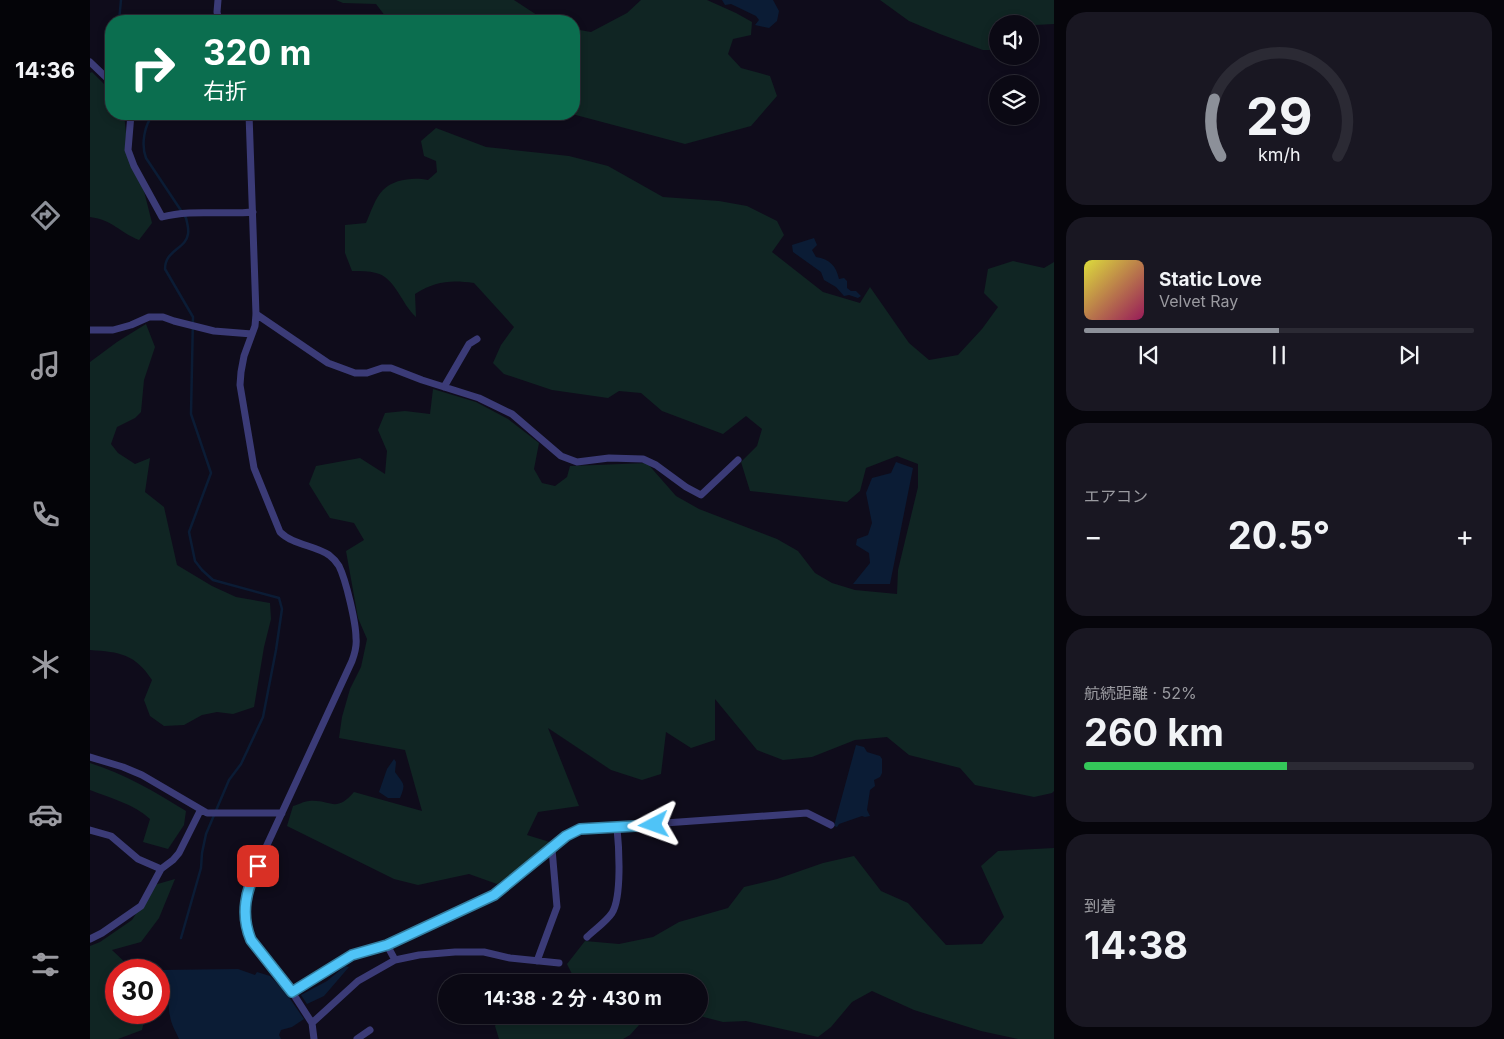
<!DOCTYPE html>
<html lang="ja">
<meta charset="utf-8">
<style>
body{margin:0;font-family:Inter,"Noto Sans JP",sans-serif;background:#191722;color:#f1f3f6;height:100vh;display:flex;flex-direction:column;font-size:19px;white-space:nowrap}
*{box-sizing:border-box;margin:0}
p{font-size:16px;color:#9a9aa0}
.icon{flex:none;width:28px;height:28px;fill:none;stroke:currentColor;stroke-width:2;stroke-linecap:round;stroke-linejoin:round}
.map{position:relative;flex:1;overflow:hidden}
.side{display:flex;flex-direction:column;gap:12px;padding:12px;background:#06050b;width:450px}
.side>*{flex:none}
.hud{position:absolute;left:15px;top:15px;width:475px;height:105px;border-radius:20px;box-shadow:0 2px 8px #0003,0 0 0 1px #2b2a34;background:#0b6e4f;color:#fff;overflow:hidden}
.fabs{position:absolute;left:899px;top:15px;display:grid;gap:10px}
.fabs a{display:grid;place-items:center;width:50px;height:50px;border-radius:50%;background:#0b0914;box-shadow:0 2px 8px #0003,0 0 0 1px #2b2a34;font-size:25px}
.speed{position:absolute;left:15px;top:959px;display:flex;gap:10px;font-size:25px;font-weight:700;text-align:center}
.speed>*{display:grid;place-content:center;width:65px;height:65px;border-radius:50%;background:#0b0914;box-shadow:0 2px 8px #0003,0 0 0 1px #2b2a34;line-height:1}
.speed .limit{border:8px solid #d22;background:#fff;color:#111}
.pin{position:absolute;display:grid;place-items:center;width:42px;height:42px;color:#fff;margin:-21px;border-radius:10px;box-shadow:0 2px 8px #0006}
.me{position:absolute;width:55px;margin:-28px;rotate:266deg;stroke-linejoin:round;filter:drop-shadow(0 0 4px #0008)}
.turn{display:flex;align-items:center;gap:18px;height:105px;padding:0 15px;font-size:22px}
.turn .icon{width:65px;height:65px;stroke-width:2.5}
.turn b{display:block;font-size:35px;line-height:42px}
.big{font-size:38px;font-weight:700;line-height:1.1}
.side .tile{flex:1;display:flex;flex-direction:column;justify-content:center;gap:8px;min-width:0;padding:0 18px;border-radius:20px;background:#191722}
.side .dial{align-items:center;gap:0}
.dial svg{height:130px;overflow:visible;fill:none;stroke:#2b2a34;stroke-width:7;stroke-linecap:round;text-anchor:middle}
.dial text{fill:#f1f3f6;stroke:none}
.song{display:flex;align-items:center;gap:15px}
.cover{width:60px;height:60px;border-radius:8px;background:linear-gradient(135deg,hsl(60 70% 55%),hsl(330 70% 35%))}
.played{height:5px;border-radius:2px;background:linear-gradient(90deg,#8c9099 50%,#2b2a34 50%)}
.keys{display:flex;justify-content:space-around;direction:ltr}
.heat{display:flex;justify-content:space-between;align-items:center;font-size:28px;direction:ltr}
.charge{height:8px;border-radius:4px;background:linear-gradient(90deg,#34c759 52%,#2b2a34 0)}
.trip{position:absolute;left:348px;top:974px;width:270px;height:50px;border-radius:25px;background:#0b0914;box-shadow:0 2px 8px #0003,0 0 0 1px #2b2a34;font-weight:700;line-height:50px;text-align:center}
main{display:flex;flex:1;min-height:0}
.tab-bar{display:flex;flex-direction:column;width:90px;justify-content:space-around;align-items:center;background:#040408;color:#9a9aa0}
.tab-bar .icon{width:35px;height:35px}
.tab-bar .selected{color:#8c9099}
.tab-bar b{font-size:22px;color:#f1f3f6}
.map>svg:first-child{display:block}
.green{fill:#102523}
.water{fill:#0b1c35}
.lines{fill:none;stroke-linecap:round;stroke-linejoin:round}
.stream{stroke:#0b1c35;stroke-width:2.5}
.street{stroke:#3b3b77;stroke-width:7}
.route-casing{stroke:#337fa1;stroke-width:12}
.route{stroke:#4fc3f7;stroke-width:9}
</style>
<main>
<nav class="tab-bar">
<b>14:36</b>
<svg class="icon selected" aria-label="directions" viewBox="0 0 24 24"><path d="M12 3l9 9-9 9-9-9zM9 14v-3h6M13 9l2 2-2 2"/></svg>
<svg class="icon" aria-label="music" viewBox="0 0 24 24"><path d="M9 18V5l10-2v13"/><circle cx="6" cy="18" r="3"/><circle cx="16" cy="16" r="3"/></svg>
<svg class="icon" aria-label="phone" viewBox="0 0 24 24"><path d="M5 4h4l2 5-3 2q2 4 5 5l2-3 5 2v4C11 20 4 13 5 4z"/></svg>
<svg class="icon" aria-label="climate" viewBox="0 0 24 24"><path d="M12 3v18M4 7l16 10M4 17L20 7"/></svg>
<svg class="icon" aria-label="car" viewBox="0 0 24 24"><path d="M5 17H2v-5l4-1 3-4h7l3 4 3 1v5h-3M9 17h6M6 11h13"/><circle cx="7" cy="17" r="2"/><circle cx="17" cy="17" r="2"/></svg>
<svg class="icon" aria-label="filters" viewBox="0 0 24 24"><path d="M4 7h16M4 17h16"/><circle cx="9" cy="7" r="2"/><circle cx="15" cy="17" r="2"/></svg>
</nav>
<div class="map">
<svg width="964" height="1039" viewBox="0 0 964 1039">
<rect width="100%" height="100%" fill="#0f0c1b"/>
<path class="green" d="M246,0H424L456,21H299L286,4L253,3Z
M551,0H617L646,13L662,22L661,35L643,39L638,54L651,68L680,76L687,96L661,126L595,144L482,114H484V29L501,32L537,13Z
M790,0H964V24L945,25L940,31V24H908L907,50H893L850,34L819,21Z
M2,72L21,91V114H34L37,142L52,183L62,223L49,240C29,232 23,220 0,217V73Z
M346,128L396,147L479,156L518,166L573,197L629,201L657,206L687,221L694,235L682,252L733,292L770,303L780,287L819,343L839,360L868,355L892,329L908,307L894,293L898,269L923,261L954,268L964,262V791L962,793L944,797L885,785L870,768L819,755L797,737L765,740L722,757L693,760L667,750L625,699V740L601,748L576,732L571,774L552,780L521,770L458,728L489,806L448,812L437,835L466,844L407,884L379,874L328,885L304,879L197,826L203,806C208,805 214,801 219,801C241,799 245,814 264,792L332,811L315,750L249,738L252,717L260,689L271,667L277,639L268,618L256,551L274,540L264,523L240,518L219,484L226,466L270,458L295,474L297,451L288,430L295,413L315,411L340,414L343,389L386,402L418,419L449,443L444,469L452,483L465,486L477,477L480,466L557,463L586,496L609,509L687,539L708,551L725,573L742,583L765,590L807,594L808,570L828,487V464L807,456L776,468L770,491L757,502L660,491L651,462L667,446L672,429L656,416L633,434L572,411L551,393L529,391L518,398L462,390L414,374L403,363L411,345L424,327L384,283C360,280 346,281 325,294L326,317C312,305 305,277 286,273C279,271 270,271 262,271L255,253V225L276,223C281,212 285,198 293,190C304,179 324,177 338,180L347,172L346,161L334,156L331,141Z
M56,324L65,347L54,380L51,412L45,418L27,427L21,444L28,453L45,464L60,458L55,492L74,507L87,565L122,586L146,597L180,603L181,619L174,647L164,707L143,714L127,712L112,715L94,725L74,726L60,716L54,700L62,680C45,654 30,652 0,650V362L27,342Z
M0,763C35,774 65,792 96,811L94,825L78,849L53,842L60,819C44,804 20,798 0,790Z
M964,848V1039H928L891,1031L824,1010L782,991L762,1002L741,1027L728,1037L656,1021L633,1022L606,1015H609V982H481L483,976L477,964L495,941L529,944L563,937L589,922L638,908L654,887L687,879L733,863L764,856L791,891L818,903L856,945L892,944L914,917L891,866L908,851Z
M85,879L69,918L51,942L22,950L40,967L41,970H26V1012L56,1013L52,1030L28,1039H0V946L10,942L42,920L64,885Z
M411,1015H558L540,1035L533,1039H409L405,1026Z"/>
<path class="water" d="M632,0H683L689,11L687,21L679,28L665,25L669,20L666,16L641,4L635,5Z
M724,238L727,245L722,250L726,257C740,259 746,266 749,279L754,278L757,281V288L761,291H766L771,296L768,298L759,295L754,296L746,287L734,280L731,272L703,252L702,245Z
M806,462L823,468L800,584H763L780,563L779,553L766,545L767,539L778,535L782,523L776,493L782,478L801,473Z
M766,745L774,747L777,752L790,756L792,759V773L790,777L784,780L785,786L780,790L777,810L780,816L775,817L772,816L749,824L747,827L744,826Z
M304,759L306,762L305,772C314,785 316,783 310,798H298L289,792L297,769Z
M255,966L259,967L234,996L217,1004L211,995L237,981Z
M148,969L165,975L167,972L180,976L194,990L214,1019L202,1027L191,1030L189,1035L191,1039H89C86,1032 81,1024 80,1016C77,1003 82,993 72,980H69V970Z"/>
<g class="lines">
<path class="stream" d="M29,21L31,0
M64,114C54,124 51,145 56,158L96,218C97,222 99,229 98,234C96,249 75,250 75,269L103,317L101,414L121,473L99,532L105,561L112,570L123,580L189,598L192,609L186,650L173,717L151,764L139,780L116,834L112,853L111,868L91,938"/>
<path class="street" d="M128,0L127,12L129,21
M0,62L21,82
M41,114L38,150L44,166L72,217C101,209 133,215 163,212
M159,114L166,314L165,326L154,356L151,372L150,385L164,468L190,532C203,545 224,545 239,555C243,558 246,561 249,566C256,580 266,623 266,638C267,646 265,653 262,661L159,884C155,904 153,921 161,940L202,992L222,1023L224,1039
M166,314L238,363L265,373H277L292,368H301L332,380L389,398L422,414L471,456L487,462L519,458L553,459L566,465L596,487L611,495L648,460
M0,330H23L41,325L59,317H73L84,321L124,331L162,334
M354,387L379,344L387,339
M0,757L33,767L52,775L117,813H192
M0,830L21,836L48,859L71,869
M497,937C504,930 516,922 522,913C532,897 529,847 527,828
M0,939L12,933L51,906L71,869L83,860L89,853L110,811
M297,945L305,960
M447,961L467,907L462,849
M202,992L262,955L297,945L317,934L404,895L476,836L490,829L717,813L741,825
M222,1023L268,981L305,960L329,955L365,952H394L420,958L469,963
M267,1039L280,1030"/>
</g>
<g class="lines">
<g class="route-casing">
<path id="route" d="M168,866C156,890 150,914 161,940L202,992L262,955L297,945L404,895L476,836L490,829L564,825"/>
</g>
<use href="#route" class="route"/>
</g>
</svg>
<div class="fabs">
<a><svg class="icon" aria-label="sound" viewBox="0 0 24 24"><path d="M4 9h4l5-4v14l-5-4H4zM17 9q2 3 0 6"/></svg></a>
<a><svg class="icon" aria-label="layers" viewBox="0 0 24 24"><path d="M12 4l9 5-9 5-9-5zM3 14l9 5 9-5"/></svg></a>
</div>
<div class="speed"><div class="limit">30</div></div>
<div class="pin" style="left:168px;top:866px;background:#d93025"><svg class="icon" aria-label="arrive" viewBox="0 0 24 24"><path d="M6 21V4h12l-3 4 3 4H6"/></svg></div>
<svg class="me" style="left:564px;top:825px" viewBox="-20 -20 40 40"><path d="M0-17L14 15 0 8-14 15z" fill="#4fc3f7" stroke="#fff" stroke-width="4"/></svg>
<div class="trip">14:38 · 2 分 · 430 m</div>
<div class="hud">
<div class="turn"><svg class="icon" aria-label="right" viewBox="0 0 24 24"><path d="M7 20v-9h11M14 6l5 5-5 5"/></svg><div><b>320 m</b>右折</div></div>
</div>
</div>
<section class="side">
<div class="tile dial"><svg viewBox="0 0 100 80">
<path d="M14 69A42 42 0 1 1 86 69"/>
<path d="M14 69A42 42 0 0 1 10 34" stroke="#8c9099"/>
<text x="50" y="56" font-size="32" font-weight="700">29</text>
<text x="50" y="72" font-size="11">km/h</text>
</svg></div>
<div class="tile">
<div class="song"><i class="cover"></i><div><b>Static Love</b><p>Velvet Ray</p></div></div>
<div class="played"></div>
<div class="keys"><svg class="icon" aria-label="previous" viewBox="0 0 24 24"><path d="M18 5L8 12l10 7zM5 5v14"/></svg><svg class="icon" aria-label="pause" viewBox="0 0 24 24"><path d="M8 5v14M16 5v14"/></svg><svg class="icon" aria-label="next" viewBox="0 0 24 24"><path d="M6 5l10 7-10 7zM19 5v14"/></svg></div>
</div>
<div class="tile"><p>エアコン</p>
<div class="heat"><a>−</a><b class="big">20.5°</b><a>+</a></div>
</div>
<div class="tile"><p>航続距離 · 52%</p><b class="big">260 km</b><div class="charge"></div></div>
<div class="tile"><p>到着</p><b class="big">14:38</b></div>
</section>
</main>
